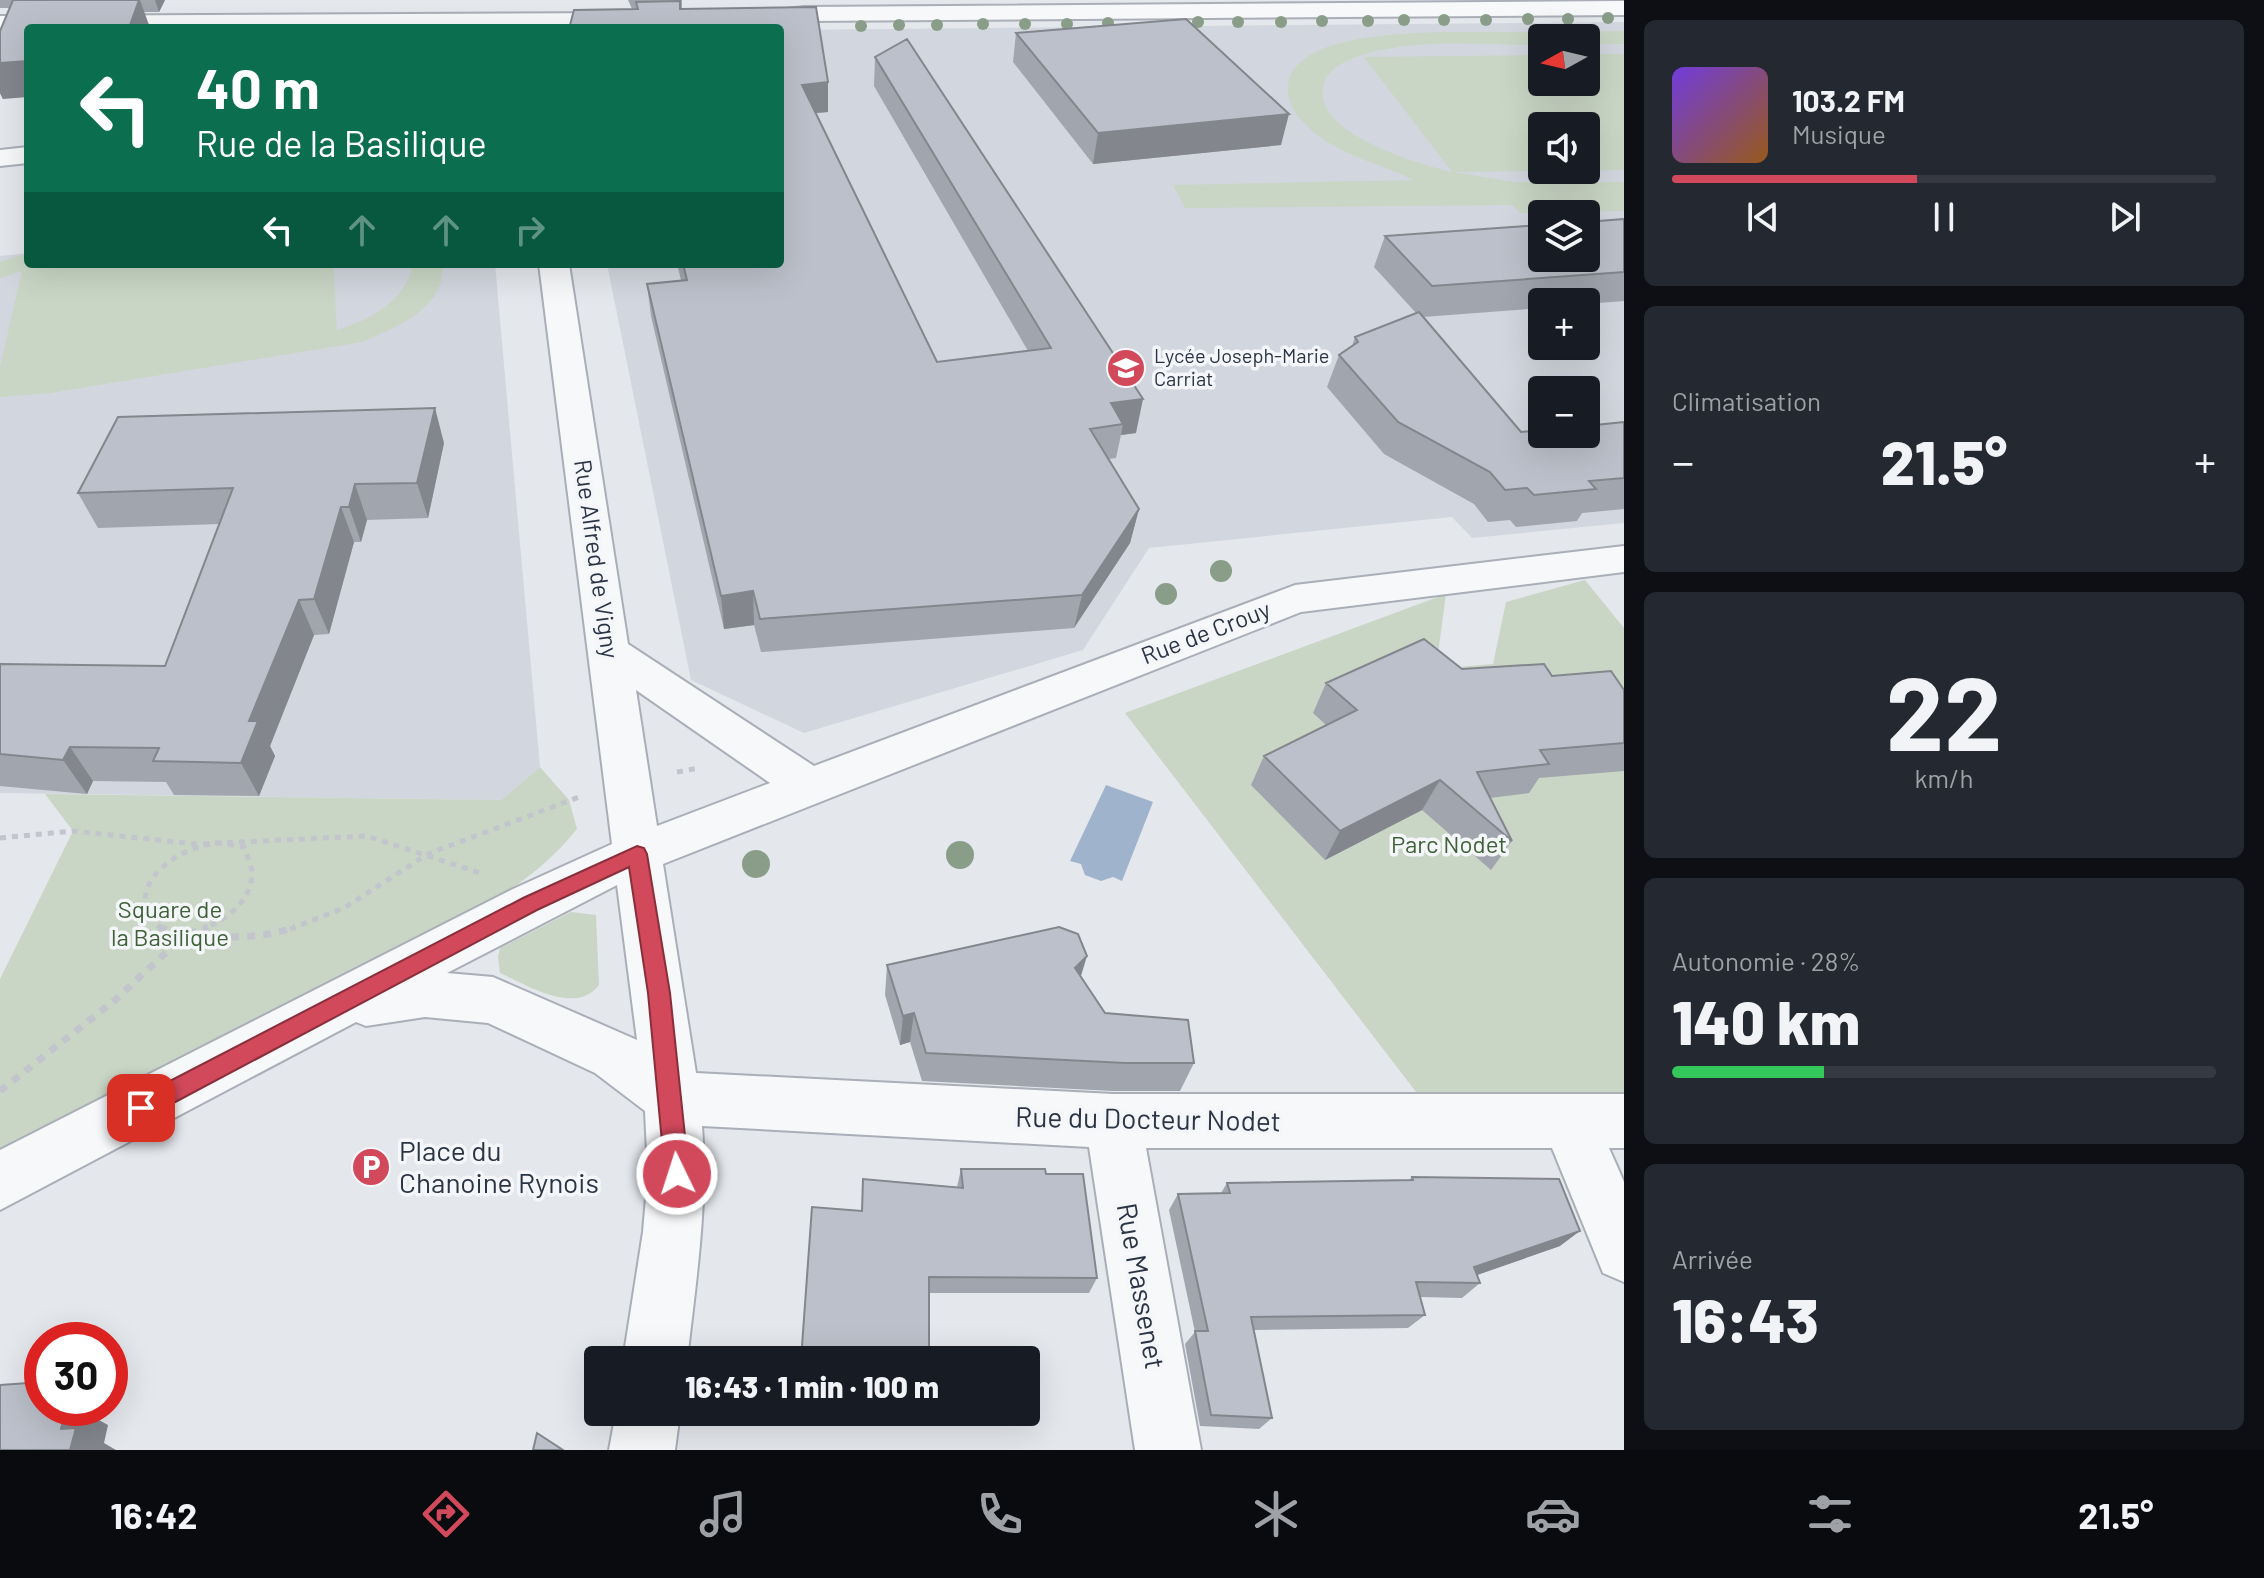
<!DOCTYPE html>
<html lang="fr">
<meta charset="utf-8">
<style>
body{margin:0;font-family:Barlow,sans-serif;background:#242831;color:#f1f3f6;height:100vh;display:flex;flex-direction:column;font-size:30px;white-space:nowrap}
*{box-sizing:border-box;margin:0}
p{font-size:26px;color:#9ea1a6}
.icon{flex:none;width:44px;height:44px;fill:none;stroke:currentColor;stroke-width:2;stroke-linecap:round;stroke-linejoin:round}
.map{position:relative;flex:1;overflow:hidden}
.drawer{display:flex;flex-direction:column;gap:20px;padding:20px;background:#0d0f14;width:640px}
.drawer>*{flex:none}
.top-card{position:absolute;left:24px;top:24px;width:760px;height:244px;border-radius:8px;box-shadow:0 8px 32px #0002;background:#0b6e4f;color:#fff;overflow:hidden}
.needle{width:52px;rotate:262deg}
.tools{position:absolute;left:1528px;top:24px;display:grid;gap:16px}
.tools a{display:grid;place-items:center;width:72px;height:72px;border-radius:8px;background:#171b24;box-shadow:0 8px 32px #0002;font-size:40px}
.speed{position:absolute;left:24px;top:1322px;display:flex;gap:16px;font-size:40px;font-weight:700;text-align:center}
.speed>*{display:grid;place-content:center;width:104px;height:104px;border-radius:50%;background:#171b24;box-shadow:0 8px 32px #0002;line-height:1}
.speed .limit{border:12px solid #d22;background:#fff;color:#111}
.pin{position:absolute;display:grid;place-items:center;width:68px;height:68px;color:#fff;margin:-34px;border-radius:16px;box-shadow:0 4px 12px #0006}
.me{position:absolute;width:88px;margin:-44px;rotate:356deg;stroke-linejoin:round;filter:drop-shadow(0 0 6px #0008)}
.turn{display:flex;align-items:center;gap:28px;height:168px;padding:0 40px;font-size:36px}
.turn .icon{width:104px;height:104px;stroke-width:2.5}
.turn b{display:block;font-size:56px;line-height:68px}
.lanes{display:flex;align-items:center;height:76px;padding:0 40px;background:#0003;justify-content:center;gap:40px;direction:ltr}
.lanes .off{opacity:.35}
.big{font-size:60px;font-weight:800;line-height:1.1}
.drawer .tile{flex:1;display:flex;flex-direction:column;justify-content:center;gap:12px;min-width:0;padding:0 28px;border-radius:12px;background:#242831}
.drawer .dial{align-items:center;gap:0}
.dial b{font-size:104px;line-height:1}
.song{display:flex;align-items:center;gap:24px}
.cover{width:96px;height:96px;border-radius:12px;background:linear-gradient(135deg,hsl(260 70% 55%),hsl(30 70% 35%))}
.played{height:8px;border-radius:4px;background:linear-gradient(90deg,#d1495b 45%,#363941 45%)}
.keys{display:flex;justify-content:space-around;direction:ltr}
.heat{display:flex;justify-content:space-between;align-items:center;font-size:44px;direction:ltr}
.charge{height:12px;border-radius:6px;background:linear-gradient(90deg,#34c759 28%,#363941 0)}
.trip{position:absolute;left:584px;top:1346px;width:456px;height:80px;border-radius:8px;background:#171b24;box-shadow:0 8px 32px #0002;font-weight:800;line-height:80px;text-align:center}
.menu{display:flex;height:128px;justify-content:space-around;align-items:center;background:#090b0e;color:#9ea1a6}
.menu .icon{width:56px;height:56px}
.menu .current{color:#d1495b}
.menu b{font-size:36px;color:#f1f3f6}
main{display:flex;flex:1;min-height:0}
.map>svg:first-child{display:block}
.built{fill:#d2d6de;fill-rule:evenodd}
.green{fill:#c9d6c5;fill-rule:evenodd}
.water{fill:#9fb4cc}
.lines{fill:none;stroke-linecap:round;stroke-linejoin:round}
.minor-casing{stroke:#a9aeb7;stroke-width:4}
.path-far1{stroke:#c2c5cb;stroke-width:5;stroke-dasharray:6 6;stroke-linecap:butt}
.path{stroke:#c2c5cb;stroke-width:7;stroke-dasharray:8 8;stroke-linecap:butt}
.minor{fill:#f7f8fa;fill-rule:evenodd}
.tree{fill:#899d89}
.wall{fill:#a1a5ae}
.shaded-wall{fill:#83868d}
.building{fill:#bbc0ca;stroke:#83868d;stroke-width:2}
.route{fill:#d1495b;stroke:#882f3b;stroke-width:2}
.labels{text-anchor:middle;stroke-width:7;stroke-linejoin:round;paint-order:stroke}
.far-poi-label{font-size:20px;fill:#2b3445;stroke:#f4f6f9;text-anchor:start}
.street-label{font-size:24px;fill:#2b3445;stroke:#f4f6f9}
.park-label{font-size:24px;fill:#3f6138;stroke:#f4f6f9}
.near-street-label{font-size:28px;fill:#2b3445;stroke:#f4f6f9}
.near-poi-label{font-size:28px;fill:#2b3445;stroke:#f4f6f9;text-anchor:start}
</style>
<main>
<div class="map">
<svg width="1624" height="1450" viewBox="0 0 1624 1450">
<rect width="100%" height="100%" fill="#e4e7ec"/>
<path class="built" d="M1624,22V523L1472,538L1452,517L1149,548L1083,650L804,733L691,680L607,264H780V30ZM1542,38H1586V82H1542ZM1542,126H1586V170H1542ZM1542,214H1586V258H1542ZM1542,302H1586V346H1542ZM1542,390H1586V434H1542Z
M28,253V264H495L540,767L501,800L0,793V256Z"/>
<path class="green" d="M1624,31V44H1586V38H1542V45C1485,45 1420,38 1365,54C1349,59 1326,68 1323,87C1314,134 1419,164 1452,172L1364,57L1542,55V82H1586V54H1624V170L1454,172L1514,182H1624V211L1520,213L1513,205L1185,208L1173,185L1413,180C1382,164 1345,157 1315,133C1302,122 1287,107 1288,88C1289,23 1459,33 1502,32C1543,32 1583,32 1624,31ZM1586,126V170H1542V126Z
M28,253V264H333L337,330C370,320 406,301 413,264H442C447,308 395,328 362,342L50,393L0,397V367L22,271L0,278V262Z
M1585,580L1624,628V1094L1423,1101L1125,713L1446,594L1436,669L1493,664L1506,602Z
M540,767L569,800L577,829C551,861 522,883 487,905L0,1154V979L73,831L45,794L501,800Z
M571,912L596,915L599,985C576,1016 527,985 500,973L498,957L500,948Z"/>
<path class="water" d="M1106,785L1153,802L1122,881L1113,877L1101,881L1085,875L1081,864L1070,861Z"/>
<g class="lines">
<g class="minor-casing">
<path id="minor" d="M1624,1V15L804,21L750,23L747,18L750,13L804,7Z
M630,13L638,15L641,20L638,25L0,30V16Z
M28,147V163L0,166V150Z
M539,264H569L628,644L814,766L1295,585L1624,546V572L1301,612L663,864L696,1073L1113,1094H1624V1148H1609L1624,1182V1282L1603,1273L1552,1148H1146L1201,1450H1135L1089,1147L702,1126C708,1205 696,1281 687,1360H623L643,1232L648,1174L645,1111L595,1073L488,1023L425,1017L366,1026L356,1022L0,1210V1150L513,889L612,844ZM636,690L770,783L657,826ZM617,885L637,1040L493,977L447,973Z
M616,1412H680L675,1450H609Z"/>
</g>
<path class="path-far1" d="M677,772L699,768
M0,838L73,831L196,844L367,836L480,873
M162,929C117,892 173,849 212,844C222,842 234,846 244,847C246,854 252,865 252,873C252,901 226,920 203,929
M290,929L344,908L428,854L579,797"/>
<path class="path" d="M159,927L184,936L208,927
M0,1091L115,1000L184,936C220,937 261,940 295,927"/>
<use href="#minor" class="minor"/>
</g>
<g class="tree">
<circle cx="1608" cy="18" r="6"/>
<circle cx="1528" cy="19" r="6"/>
<circle cx="1568" cy="19" r="6"/>
<circle cx="1404" cy="20" r="6"/>
<circle cx="1444" cy="20" r="6"/>
<circle cx="1486" cy="20" r="6"/>
<circle cx="1322" cy="21" r="6"/>
<circle cx="1368" cy="21" r="6"/>
<circle cx="1198" cy="22" r="6"/>
<circle cx="1238" cy="22" r="6"/>
<circle cx="1281" cy="22" r="6"/>
<circle cx="1108" cy="23" r="6"/>
<circle cx="983" cy="24" r="6"/>
<circle cx="1025" cy="24" r="6"/>
<circle cx="1067" cy="24" r="6"/>
<circle cx="899" cy="25" r="6"/>
<circle cx="937" cy="25" r="6"/>
<circle cx="861" cy="26" r="6"/>
<circle cx="1221" cy="571" r="11"/>
<circle cx="1166" cy="594" r="11"/>
<circle cx="960" cy="855" r="14"/>
<circle cx="756" cy="864" r="14"/>
</g>
<path class="wall" d="M0,0H165L159,12H144L150,28H28L3,99L0,93V31L10,8H0Z
M628,0H682V9L828,82V112L816,113L937,362L1028,351L874,86L875,57L1136,433L1121,435L1116,458L1109,459L1139,509L1130,543L1074,628L761,652L754,625L724,629L651,316L647,284L681,280L677,264H780L570,25L632,9Z
M1016,33L1281,145L1093,164L1013,62Z
M1624,219V301L1586,304V302H1542V308L1423,317L1521,432L1624,422V509L1582,513L1577,521L1516,527L1510,520L1488,522L1474,504L1384,454L1327,387L1339,355L1352,346L1355,337L1416,313L1374,267L1385,236Z
M444,443L428,518L367,520L361,542H354L329,634L314,635L270,746L275,756L259,796L174,795L166,782L93,781L87,794L0,786V664L165,666L220,524L98,528L78,493Z
M1462,669L1552,676L1624,690V771L1539,778L1529,793L1490,798L1512,841L1491,870L1422,810L1325,860L1251,785L1264,756L1326,725L1313,713L1326,683Z
M887,965L1081,976L1105,1013L1194,1063L1180,1091H1113L922,1081L910,1042L900,1045L885,995Z
M961,1169L1046,1174L1097,1278L1089,1293H929L862,1211L863,1179L957,1187Z
M1412,1177L1560,1246L1477,1275L1480,1283L1462,1298L1420,1297L1425,1315L1408,1328L1254,1330L1272,1418L1259,1429L1200,1426L1185,1344L1195,1332L1169,1210L1178,1194L1221,1193L1227,1183L1409,1180Z"/>
<path class="shaded-wall" d="M139,0H140L150,28H129Z
M155,0H165L159,12Z
M28,61V97L3,99L0,93V63Z
M828,82V112L802,114V85Z
M1289,114L1281,145L1093,164L1098,133Z
M1143,399L1136,433L1121,435L1123,424L1111,403Z
M435,408L444,443L428,518L417,483Z
M355,484L367,520L361,542L349,507Z
M341,507L354,542L329,634L314,599Z
M1139,509L1130,543L1074,628L1082,595Z
M753,591L754,625L724,629L721,596Z
M299,600L314,635L270,746L275,756L259,796L241,763L249,721Z
M70,747L93,781L87,794L63,760Z
M1440,780L1422,810L1325,860L1340,831Z
M1087,956L1078,986L1075,968Z
M914,1013L910,1042L900,1045L903,1016Z
M1580,1231L1560,1246L1457,1282L1474,1267Z
M58,1408H85L84,1412L108,1425L104,1443L116,1450H70L61,1429Z"/>
<path class="building" d="M13,0H139L129,28H28V61L0,63V31Z
M680,1V9L816,7L828,82L802,85L937,362L1051,348L875,57L907,39L1143,399L1111,403L1123,424L1090,429L1139,509L1082,595L760,619L753,591L721,596L647,284L687,280L683,264H780V28H562L561,25H570L574,10L638,9L636,2Z
M1186,19L1289,114L1098,133L1016,33Z
M1624,219V272L1432,286L1385,236L1542,225V258H1586V222Z
M1419,312L1521,432L1542,430V434H1586V426L1624,422V478L1589,481L1596,489L1534,495L1527,488L1505,490L1490,472L1398,422L1339,355L1358,342L1355,337Z
M435,408L417,483L355,484L349,507H341L314,599L299,600L249,721H258L241,763L153,761L159,748L70,747L63,760L0,754V664L165,666L233,488L78,493L118,417Z
M1424,639L1462,669L1544,664L1552,676L1611,671L1624,690V743L1540,750L1549,764L1477,772L1512,841L1440,780L1340,831L1264,756L1357,710L1326,683Z
M1059,927L1078,934L1087,956L1075,968L1105,1013L1188,1020L1194,1063H1125L926,1053L914,1013L903,1016L887,965Z
M961,1169H1045L1046,1174H1083L1097,1278L929,1277V1360H801L812,1207L862,1211L863,1179L963,1188Z
M1412,1177L1559,1179L1580,1231L1474,1267L1480,1283L1416,1282L1425,1315L1251,1317L1272,1418L1211,1415L1195,1331H1208L1178,1194L1230,1193L1227,1183L1413,1180Z
M42,1382L41,1396L42,1395V1408H66L61,1429L76,1428L70,1450H0V1385Z
M537,1433L563,1450H533Z"/>
<path class="route" d="M637,846L644,848L647,854L670,993L689,1174L686,1182L677,1185L669,1182L665,1174L648,993L629,867L537,910L149,1116L141,1119L133,1116L129,1108L133,1100L523,898Z"/>
<defs>
<g id="school-disc" transform="scale(2)"><circle r="9.5" fill="#d1495b" stroke="#f4f6f9"/><path d="M0-5L7-2L0 1L-7-2ZM-4 1L0 2.5L4 1V4Q0 6-4 4Z" fill="#fff"/></g>
<g id="parking-disc" transform="scale(2)"><circle r="9.5" fill="#d1495b" stroke="#f4f6f9"/><path d="M-3.5-5.5H1a3.5 3.5 0 0 1 0 7H-1V5.5H-3.5ZM-1-3.4V-.6H.8a1.4 1.4 0 0 0 0-2.8Z" fill="#fff"/></g>
</defs>
<g fill-rule="evenodd">
<use href="#school-disc" x="1126" y="368"/>
<use href="#parking-disc" x="371" y="1167"/>
</g>
<g class="labels">
<g class="far-poi-label">
<text x="1154" y="363">Lycée Joseph-Marie<tspan x="1154" dy="23">Carriat</tspan></text>
</g>
<g class="street-label">
<text transform="translate(596 559) rotate(82)" y="8">Rue Alfred de Vigny</text>
<text transform="translate(1206 633) rotate(-21)" y="8">Rue de Crouy</text>
</g>
<g class="park-label">
<text x="1449" y="853">Parc Nodet</text>
<text x="170" y="918">Square de<tspan x="170" dy="28">la Basilique</tspan></text>
</g>
<g class="near-street-label">
<text transform="translate(1148 1119) rotate(1)" y="10">Rue du Docteur Nodet</text>
<text transform="translate(1141 1286) rotate(80)" y="10">Rue Massenet</text>
</g>
<g class="near-poi-label">
<text x="399" y="1161">Place du<tspan x="399" dy="32">Chanoine Rynois</tspan></text>
</g>
</g>
</svg>
<div class="tools">
<a><svg class="needle" viewBox="-14 -14 28 28"><path d="M0-13l5 13h-10z" fill="#e53935"/><path d="M0 13l5-13h-10z" fill="#9ea1a6"/></svg></a>
<a><svg class="icon" aria-label="sound" viewBox="0 0 24 24"><path d="M4 9h4l5-4v14l-5-4H4zM17 9q2 3 0 6"/></svg></a>
<a><svg class="icon" aria-label="layers" viewBox="0 0 24 24"><path d="M12 4l9 5-9 5-9-5zM3 14l9 5 9-5"/></svg></a>
<a>+</a>
<a>−</a>
</div>
<div class="speed"><div class="limit">30</div></div>
<div class="pin" style="left:141px;top:1108px;background:#d93025"><svg class="icon" aria-label="arrive" viewBox="0 0 24 24"><path d="M6 21V4h12l-3 4 3 4H6"/></svg></div>
<svg class="me" style="left:677px;top:1174px" viewBox="-20 -20 40 40"><circle r="17" fill="#d1495b" stroke="#fff" stroke-width="3"/><path d="M0-11L8 9 0 5-8 9z" fill="#fff"/></svg>
<div class="trip">16:43 · 1 min · 100 m</div>
<div class="top-card">
<div class="turn"><svg class="icon" aria-label="left" viewBox="0 0 24 24"><path d="M17 20v-9H6M10 6l-5 5 5 5"/></svg><div><b>40 m</b>Rue de la Basilique</div></div>
<div class="lanes"><svg class="icon" aria-label="left" viewBox="0 0 24 24"><path d="M17 20v-9H6M10 6l-5 5 5 5"/></svg><svg class="icon off" aria-label="ahead" viewBox="0 0 24 24"><path d="M12 20V5M6 11l6-6 6 6"/></svg><svg class="icon off" aria-label="ahead" viewBox="0 0 24 24"><path d="M12 20V5M6 11l6-6 6 6"/></svg><svg class="icon off" aria-label="right" viewBox="0 0 24 24"><path d="M7 20v-9h11M14 6l5 5-5 5"/></svg></div>
</div>
</div>
<section class="drawer">
<div class="tile">
<div class="song"><i class="cover"></i><div><b>103.2 FM</b><p>Musique</p></div></div>
<div class="played"></div>
<div class="keys"><svg class="icon" aria-label="previous" viewBox="0 0 24 24"><path d="M18 5L8 12l10 7zM5 5v14"/></svg><svg class="icon" aria-label="pause" viewBox="0 0 24 24"><path d="M8 5v14M16 5v14"/></svg><svg class="icon" aria-label="next" viewBox="0 0 24 24"><path d="M6 5l10 7-10 7zM19 5v14"/></svg></div>
</div>
<div class="tile"><p>Climatisation</p>
<div class="heat"><a>−</a><b class="big">21.5°</b><a>+</a></div>
</div>
<div class="tile dial"><b>22</b><p>km/h</p></div>
<div class="tile"><p>Autonomie · 28%</p><b class="big">140 km</b><div class="charge"></div></div>
<div class="tile"><p>Arrivée</p><b class="big">16:43</b></div>
</section>
</main>
<nav class="menu">
<b>16:42</b>
<svg class="icon current" aria-label="directions" viewBox="0 0 24 24"><path d="M12 3l9 9-9 9-9-9zM9 14v-3h6M13 9l2 2-2 2"/></svg>
<svg class="icon" aria-label="music" viewBox="0 0 24 24"><path d="M9 18V5l10-2v13"/><circle cx="6" cy="18" r="3"/><circle cx="16" cy="16" r="3"/></svg>
<svg class="icon" aria-label="phone" viewBox="0 0 24 24"><path d="M5 4h4l2 5-3 2q2 4 5 5l2-3 5 2v4C11 20 4 13 5 4z"/></svg>
<svg class="icon" aria-label="climate" viewBox="0 0 24 24"><path d="M12 3v18M4 7l16 10M4 17L20 7"/></svg>
<svg class="icon" aria-label="car" viewBox="0 0 24 24"><path d="M5 17H2v-5l4-1 3-4h7l3 4 3 1v5h-3M9 17h6M6 11h13"/><circle cx="7" cy="17" r="2"/><circle cx="17" cy="17" r="2"/></svg>
<svg class="icon" aria-label="filters" viewBox="0 0 24 24"><path d="M4 7h16M4 17h16"/><circle cx="9" cy="7" r="2"/><circle cx="15" cy="17" r="2"/></svg>
<b>21.5°</b>
</nav>
